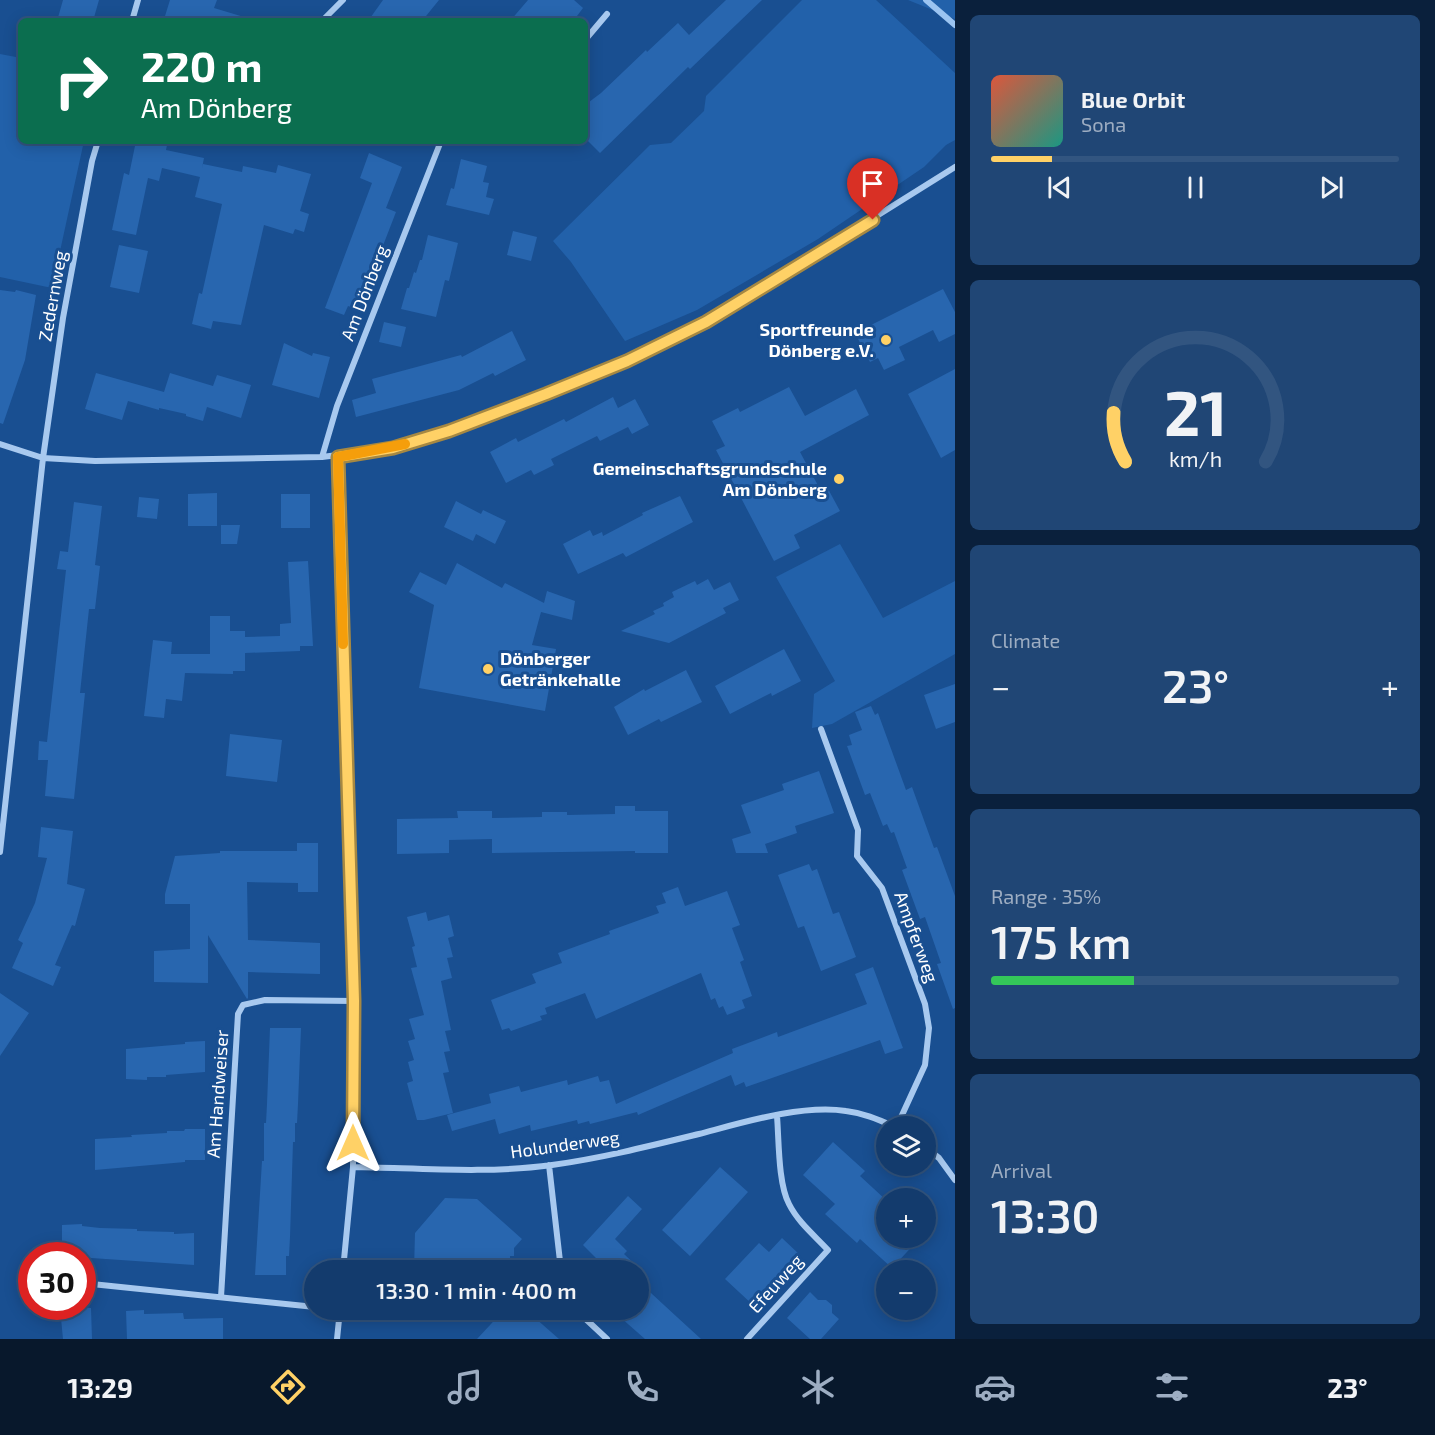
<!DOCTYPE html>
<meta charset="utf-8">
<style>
body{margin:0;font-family:"Exo 2",sans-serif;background:#204675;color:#f1f3f6;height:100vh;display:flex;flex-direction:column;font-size:22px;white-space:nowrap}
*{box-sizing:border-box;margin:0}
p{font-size:20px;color:#9dadc2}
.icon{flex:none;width:33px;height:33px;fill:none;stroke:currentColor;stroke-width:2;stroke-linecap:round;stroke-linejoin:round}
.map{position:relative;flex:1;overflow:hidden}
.sheet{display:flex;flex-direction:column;gap:15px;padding:15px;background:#0a203c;width:480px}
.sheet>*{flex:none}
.guide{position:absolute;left:18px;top:18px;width:570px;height:126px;border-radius:9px;box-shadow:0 3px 15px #0003,0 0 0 2px #325580;background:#0b6e4f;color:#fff;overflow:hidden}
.tools{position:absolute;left:876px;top:1116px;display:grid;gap:12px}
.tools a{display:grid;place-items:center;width:60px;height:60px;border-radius:50%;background:#133b6d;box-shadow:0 3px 15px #0003,0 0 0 2px #325580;font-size:30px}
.speed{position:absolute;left:18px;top:1242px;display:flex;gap:12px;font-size:30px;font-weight:700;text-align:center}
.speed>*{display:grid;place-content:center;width:78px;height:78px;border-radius:50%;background:#133b6d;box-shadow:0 3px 15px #0003,0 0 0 2px #325580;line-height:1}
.speed .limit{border:9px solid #d22;background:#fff;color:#111}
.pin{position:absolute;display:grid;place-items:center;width:51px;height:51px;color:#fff;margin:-62px -26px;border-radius:50% 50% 50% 0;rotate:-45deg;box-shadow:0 0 6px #0007}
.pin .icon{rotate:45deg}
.me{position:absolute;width:66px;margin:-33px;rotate:0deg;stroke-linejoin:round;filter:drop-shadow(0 0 4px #0008)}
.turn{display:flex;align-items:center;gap:21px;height:126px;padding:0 24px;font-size:27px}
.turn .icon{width:78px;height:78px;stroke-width:2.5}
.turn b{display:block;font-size:42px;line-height:51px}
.big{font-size:45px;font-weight:600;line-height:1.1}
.sheet .tile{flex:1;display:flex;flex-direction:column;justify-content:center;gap:9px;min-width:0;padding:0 21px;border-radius:9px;background:#204675}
.sheet .dial{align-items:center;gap:0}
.dial svg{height:156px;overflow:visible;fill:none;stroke:#325580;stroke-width:7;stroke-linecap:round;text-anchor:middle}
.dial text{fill:#f1f3f6;stroke:none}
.song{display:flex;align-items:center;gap:18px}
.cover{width:72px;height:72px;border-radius:9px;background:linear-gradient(135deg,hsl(10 70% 55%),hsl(170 70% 35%))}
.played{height:6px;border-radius:3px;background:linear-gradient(90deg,#ffd166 15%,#325580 15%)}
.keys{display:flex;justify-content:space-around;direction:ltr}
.heat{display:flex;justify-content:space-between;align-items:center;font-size:33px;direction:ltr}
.charge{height:9px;border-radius:4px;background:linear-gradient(90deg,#34c759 35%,#325580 0)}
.trip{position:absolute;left:304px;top:1260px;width:345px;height:60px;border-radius:30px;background:#133b6d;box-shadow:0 3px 15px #0003,0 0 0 2px #325580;font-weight:600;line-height:60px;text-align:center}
.tabs{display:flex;height:96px;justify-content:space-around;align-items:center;background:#08182c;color:#9dadc2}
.tabs .icon{width:42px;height:42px}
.tabs .on{color:#ffd166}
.tabs b{font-size:27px;color:#f1f3f6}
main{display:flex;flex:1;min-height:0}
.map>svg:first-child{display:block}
.green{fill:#2261aa}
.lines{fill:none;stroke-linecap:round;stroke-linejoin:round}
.stream{stroke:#9bc4f1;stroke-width:6}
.building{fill:#2866af}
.minor{stroke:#a8c9ef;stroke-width:6}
.route-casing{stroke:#a68842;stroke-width:15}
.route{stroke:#ffd166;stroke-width:10}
.slow{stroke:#f59e0b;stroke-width:10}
.poi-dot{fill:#ffd166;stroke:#194f91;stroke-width:2}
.labels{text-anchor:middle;stroke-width:6;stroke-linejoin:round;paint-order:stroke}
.street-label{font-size:18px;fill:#fff;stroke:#194f91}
.poi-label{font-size:18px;font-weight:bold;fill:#fff;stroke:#194f91;text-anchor:end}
</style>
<main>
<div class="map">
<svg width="955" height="1339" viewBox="0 0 955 1339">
<rect width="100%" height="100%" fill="#194f91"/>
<path class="green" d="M802,0H876L955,73V140L946,145L924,167L818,239L697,310L625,341L571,262L553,241L650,145L671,143L704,111L706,96Z
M908,0H955V19Z
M0,54L21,58V141H84L52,288L0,277Z
M840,544L883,618L955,581V654L832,724L812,728L814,694L835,681L776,577Z"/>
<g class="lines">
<path class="stream" d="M926,0L955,25"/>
</g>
<path class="building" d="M63,0H99L93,21H57Z
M170,0H217L214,8L244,17L243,21H182L165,16Z
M383,0H439L422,21H368Z
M528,0H574L583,8L577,16V21H510Z
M726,0H762L690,69L688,67L600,153L585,138V105L601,93L646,50L647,52L678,23L689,35Z
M136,141L167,145L166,150L204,158L202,168L203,164L242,172L243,166L276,173L278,165L311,174L300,211L309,214L304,232L295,229L293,234L264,225L241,325L213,321L211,329L192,324L199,293L202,294L222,204L195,197L200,177L162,168L159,181L148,178L136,235L112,230L124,173L129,175Z
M369,153L402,167L386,208L396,212L358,310L348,306L344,315L325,308L372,183L360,178Z
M461,159L487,166L483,182L489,183L486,197L494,199L489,215L446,205L451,188L454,189Z
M513,231L537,237L531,261L507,255Z
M428,235L458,243L449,281L445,280L436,317L401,309L407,288H409L414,272L416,273L420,260H422Z
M119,245L148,251L139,293L110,287Z
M943,289L955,312V334L939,342L933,330L899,347L905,360L884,370L878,358L870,362L855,333Z
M0,290L15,292L16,290L36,295L25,360L3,424L0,423Z
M384,322L406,327L401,347L379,342Z
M512,331L526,360L495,376L493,373L459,390L356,417L352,400L376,393L372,379L461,355L462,357Z
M284,343L312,356L313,353L330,357L319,398L272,385Z
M955,369V450L941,458L908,394Z
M96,373L164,392L170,373L213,386L217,375L251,385L241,418L207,407L203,421L186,416V414L159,408V410L128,401L122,420L85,409Z
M789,387L805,416L856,389L869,415L800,452L821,491L827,487L840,511L794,535L800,548L774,561L716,450L725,446L712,421L738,408L740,412Z
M613,397L618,408L635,399L649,425L632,434L628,427L600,441L597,436L551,459L554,465L534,475L531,470L506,483L490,452L516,438L518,442L564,419L566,422Z
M217,493V526H188V494Z
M281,494H310V528H281Z
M680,496L693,522L626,557L623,553L578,574L563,544L590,530L593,536L602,532L603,536L643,515L642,513Z
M139,497L159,499L157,519L137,517Z
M456,501L481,514L483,510L506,521L495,544L476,534L473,541L444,527Z
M74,502L102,506L95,565L100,566L95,609H89L80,693H85L74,799L45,796L48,760H38L39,741L47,742L66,570L57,569L60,551L68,552Z
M221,525H240L237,544H221Z
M308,561L313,646H300V651L245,653V671H233V674L185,673L182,701L166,699L164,718L144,716L153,640L172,642L171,654H210V616H230V631H245V637L280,636V624L291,623L288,562Z
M457,563L502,588L505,583L544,603L547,591L575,601L572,620L541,612L532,645L556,649L545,711L419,688L434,605L409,592L420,572L446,585Z
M708,579L714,590L730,582L739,600L723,608L726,613L669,643L621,631L655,614L653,611L664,606L663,603L674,597L672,592L695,581L697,585Z
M784,649L801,681L772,696L771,693L730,714L715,686Z
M686,670L702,702L661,722L659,719L628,735L614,707L644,689L645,691Z
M955,684V722L936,729L924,695Z
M871,706L875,715L878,713L906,790L912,787L934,848L937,847L955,896V1008L953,1009L937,964L941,963L925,917L920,919L902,870L907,868L894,832L891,833L887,824L883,826L870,793L865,795L847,746L852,745L849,735L862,730L855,712Z
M230,734L282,740L277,782L226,776Z
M819,771L834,813L795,826L797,833L765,844L768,853H736L732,839L751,833L741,805L784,790L782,784Z
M615,806H635V811H668V853H635V851L492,853V839L449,840V853L397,854V819L458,818L457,811H492V818L542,817V812H567V815L615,814Z
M41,827L73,831L67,884L85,889L75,926L72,925L55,965L61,967L53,986L12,968L23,943L18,940L35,903L47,858L38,857Z
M297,843H318V892H298V883L247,882L248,940L320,943V974L248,972V998L247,999L208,935V983L154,982V951L190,949V904H165V894L175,856L220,853V851H297Z
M809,864L812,871L817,869L833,914L839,912L856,957L821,971L804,926L798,928L778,875Z
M678,887L685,906L727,891L740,925L732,928L744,960L740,962L752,996L742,1000L745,1008L727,1015L723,1006L719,1008L715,998L711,1000L701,973L596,1019L585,993L545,1008L547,1014L540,1016L542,1020L511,1031L509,1028L502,1030L491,1000L536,983L532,974L562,963L558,953L610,934L609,931L659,913L656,906L666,903L662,893Z
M426,912L428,921L449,915L454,936L448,938L453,957L447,958L452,978L441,981L451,1030L445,1031L450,1051L444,1052L449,1072L443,1073L453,1113L424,1120H417L407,1083L413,1081L408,1062L414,1060L408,1041L415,1039L409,1019L424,1015L411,968L417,967L412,947L415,946L407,917Z
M873,967L903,1048L885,1054L880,1040L746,1087L744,1082L735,1086L731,1075L638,1115L637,1112L590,1124L589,1121L578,1124L577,1120L531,1131L530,1125L499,1134L495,1119L452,1131L447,1115L491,1103L489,1094L519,1086L521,1092L567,1080L568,1085L598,1076L600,1082L609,1080L616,1104L733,1053L732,1049L777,1032L778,1037L867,1004L855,974Z
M0,993L29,1013L0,1056Z
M270,1028H301L298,1104L297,1123H295V1142H293L290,1237L289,1256H286V1275H255L262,1161H264V1123H266L267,1104Z
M205,1041V1072L166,1075V1077H147V1080L126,1079V1049L185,1044V1042Z
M185,1129H205V1160H185V1162L95,1170V1139L132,1137L131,1135L167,1133V1131H184Z
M833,1142L865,1171L860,1176L886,1200V1238H920L892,1268L860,1239L857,1243L825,1214L835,1204L803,1175Z
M720,1167L748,1192L690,1256L662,1230Z
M628,1196L642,1209L615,1239L627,1251L624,1254L641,1270H585L597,1259L583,1245Z
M445,1198L477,1199L522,1239L514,1248V1256H510V1270H414L415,1233Z
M82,1224V1226L100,1228L137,1229V1231L174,1232V1234L194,1233V1265L62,1256V1225Z
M782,1238L800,1255L753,1305L725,1279L759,1243L769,1252Z
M639,1282L677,1317L701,1339H645L612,1310H639Z
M810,1292L818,1300H826L832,1305V1313L839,1319L821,1339H810L787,1318Z
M65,1306L91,1308L92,1339H63L60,1308H65Z
M144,1310V1314L183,1313L184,1319L223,1318V1339H127L126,1311Z
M504,1310H526L559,1339H477Z"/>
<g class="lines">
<path class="minor" d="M132,21L138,0
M322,21L343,0
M585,40L607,14
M0,444L43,458L95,461L322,457L393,448L449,431L546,394L627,361L707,322L955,167
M322,457L337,406L441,141
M338,457L354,1001L353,1167L343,1270
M821,729L858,830L857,856L882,888L925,1004L929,1028L925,1065L897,1126
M0,852L43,458L63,318L92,161L98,141
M926,1148L939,1158L955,1180
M549,1165L561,1270
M353,1167C418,1168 487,1174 552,1165C602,1158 650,1146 699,1134C741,1123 802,1104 846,1111C863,1113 877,1119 893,1126
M82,1283L315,1307
M221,1297L238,1014L243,1005L265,1000L354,1001
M576,1310L607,1339
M337,1339L340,1310
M747,1339L828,1250C814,1235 798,1222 789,1204C778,1183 779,1140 777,1116"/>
</g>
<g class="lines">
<g class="route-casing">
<path id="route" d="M353,1143L354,1001L338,457L393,448L449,431L546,394L627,361L706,322L873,220"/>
</g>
<use href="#route" class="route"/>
<path class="slow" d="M343,644L338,457L405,444"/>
</g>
<g class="poi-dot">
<circle cx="886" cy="340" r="6"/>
<circle cx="839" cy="479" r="6"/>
<circle cx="488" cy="669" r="6"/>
</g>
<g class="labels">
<g class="street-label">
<text transform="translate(365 293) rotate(-69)" y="6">Am Dönberg</text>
<text transform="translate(53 296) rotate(-80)" y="6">Zedernweg</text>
<text transform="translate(916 937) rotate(70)" y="6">Ampferweg</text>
<text transform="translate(218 1094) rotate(-86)" y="6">Am Handweiser</text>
<text transform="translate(565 1145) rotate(-8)" y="6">Holunderweg</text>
<text transform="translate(776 1284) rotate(-48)" y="6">Efeuweg</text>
</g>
<g class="poi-label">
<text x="874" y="336">Sportfreunde<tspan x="874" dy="21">Dönberg e.V.</tspan></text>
<text x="827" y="475">Gemeinschaftsgrundschule<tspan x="827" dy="21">Am Dönberg</tspan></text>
<text x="500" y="665" text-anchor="start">Dönberger<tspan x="500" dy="21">Getränkehalle</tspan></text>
</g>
</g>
</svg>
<div class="tools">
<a><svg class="icon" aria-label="layers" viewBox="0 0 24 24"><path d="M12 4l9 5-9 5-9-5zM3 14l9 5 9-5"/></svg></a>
<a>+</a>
<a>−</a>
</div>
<div class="speed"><div class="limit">30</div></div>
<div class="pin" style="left:873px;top:220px;background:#d93025"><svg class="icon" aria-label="arrive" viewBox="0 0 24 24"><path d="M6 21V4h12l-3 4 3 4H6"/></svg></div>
<svg class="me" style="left:353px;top:1143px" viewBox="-20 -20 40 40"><path d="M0-17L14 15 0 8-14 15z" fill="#ffd166" stroke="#fff" stroke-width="4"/></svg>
<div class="trip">13:30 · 1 min · 400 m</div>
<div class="guide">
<div class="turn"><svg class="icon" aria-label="right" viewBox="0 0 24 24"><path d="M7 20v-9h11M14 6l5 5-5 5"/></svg><div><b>220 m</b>Am Dönberg</div></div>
</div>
</div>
<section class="sheet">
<div class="tile">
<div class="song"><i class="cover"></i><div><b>Blue Orbit</b><p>Sona</p></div></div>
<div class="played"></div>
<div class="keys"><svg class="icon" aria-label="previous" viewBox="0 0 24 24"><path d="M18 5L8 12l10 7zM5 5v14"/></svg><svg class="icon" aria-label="pause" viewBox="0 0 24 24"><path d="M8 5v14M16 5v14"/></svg><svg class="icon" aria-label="next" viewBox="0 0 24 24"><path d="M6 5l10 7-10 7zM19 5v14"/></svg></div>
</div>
<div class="tile dial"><svg viewBox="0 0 100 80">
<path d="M14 69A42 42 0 1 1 86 69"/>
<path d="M14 69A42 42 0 0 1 8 44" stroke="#ffd166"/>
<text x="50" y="56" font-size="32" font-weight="700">21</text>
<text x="50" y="72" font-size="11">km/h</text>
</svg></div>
<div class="tile"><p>Climate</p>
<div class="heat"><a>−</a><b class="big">23°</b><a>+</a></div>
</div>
<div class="tile"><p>Range · 35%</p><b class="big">175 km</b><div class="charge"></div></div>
<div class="tile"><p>Arrival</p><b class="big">13:30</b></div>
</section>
</main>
<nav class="tabs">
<b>13:29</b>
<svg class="icon on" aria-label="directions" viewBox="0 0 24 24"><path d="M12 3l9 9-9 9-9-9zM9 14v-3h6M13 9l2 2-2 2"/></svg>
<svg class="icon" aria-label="music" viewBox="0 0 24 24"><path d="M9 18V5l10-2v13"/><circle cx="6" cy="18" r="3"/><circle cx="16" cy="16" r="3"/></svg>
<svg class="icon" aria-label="phone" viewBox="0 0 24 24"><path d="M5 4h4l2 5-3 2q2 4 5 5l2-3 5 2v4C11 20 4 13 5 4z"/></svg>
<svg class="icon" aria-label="climate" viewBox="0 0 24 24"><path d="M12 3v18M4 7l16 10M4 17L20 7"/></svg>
<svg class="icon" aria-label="car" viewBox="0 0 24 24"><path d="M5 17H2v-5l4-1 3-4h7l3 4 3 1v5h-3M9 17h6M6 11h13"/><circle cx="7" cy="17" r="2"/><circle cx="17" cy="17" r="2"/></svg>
<svg class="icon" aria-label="filters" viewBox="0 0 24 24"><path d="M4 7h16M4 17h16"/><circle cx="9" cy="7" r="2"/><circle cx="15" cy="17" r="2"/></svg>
<b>23°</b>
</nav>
